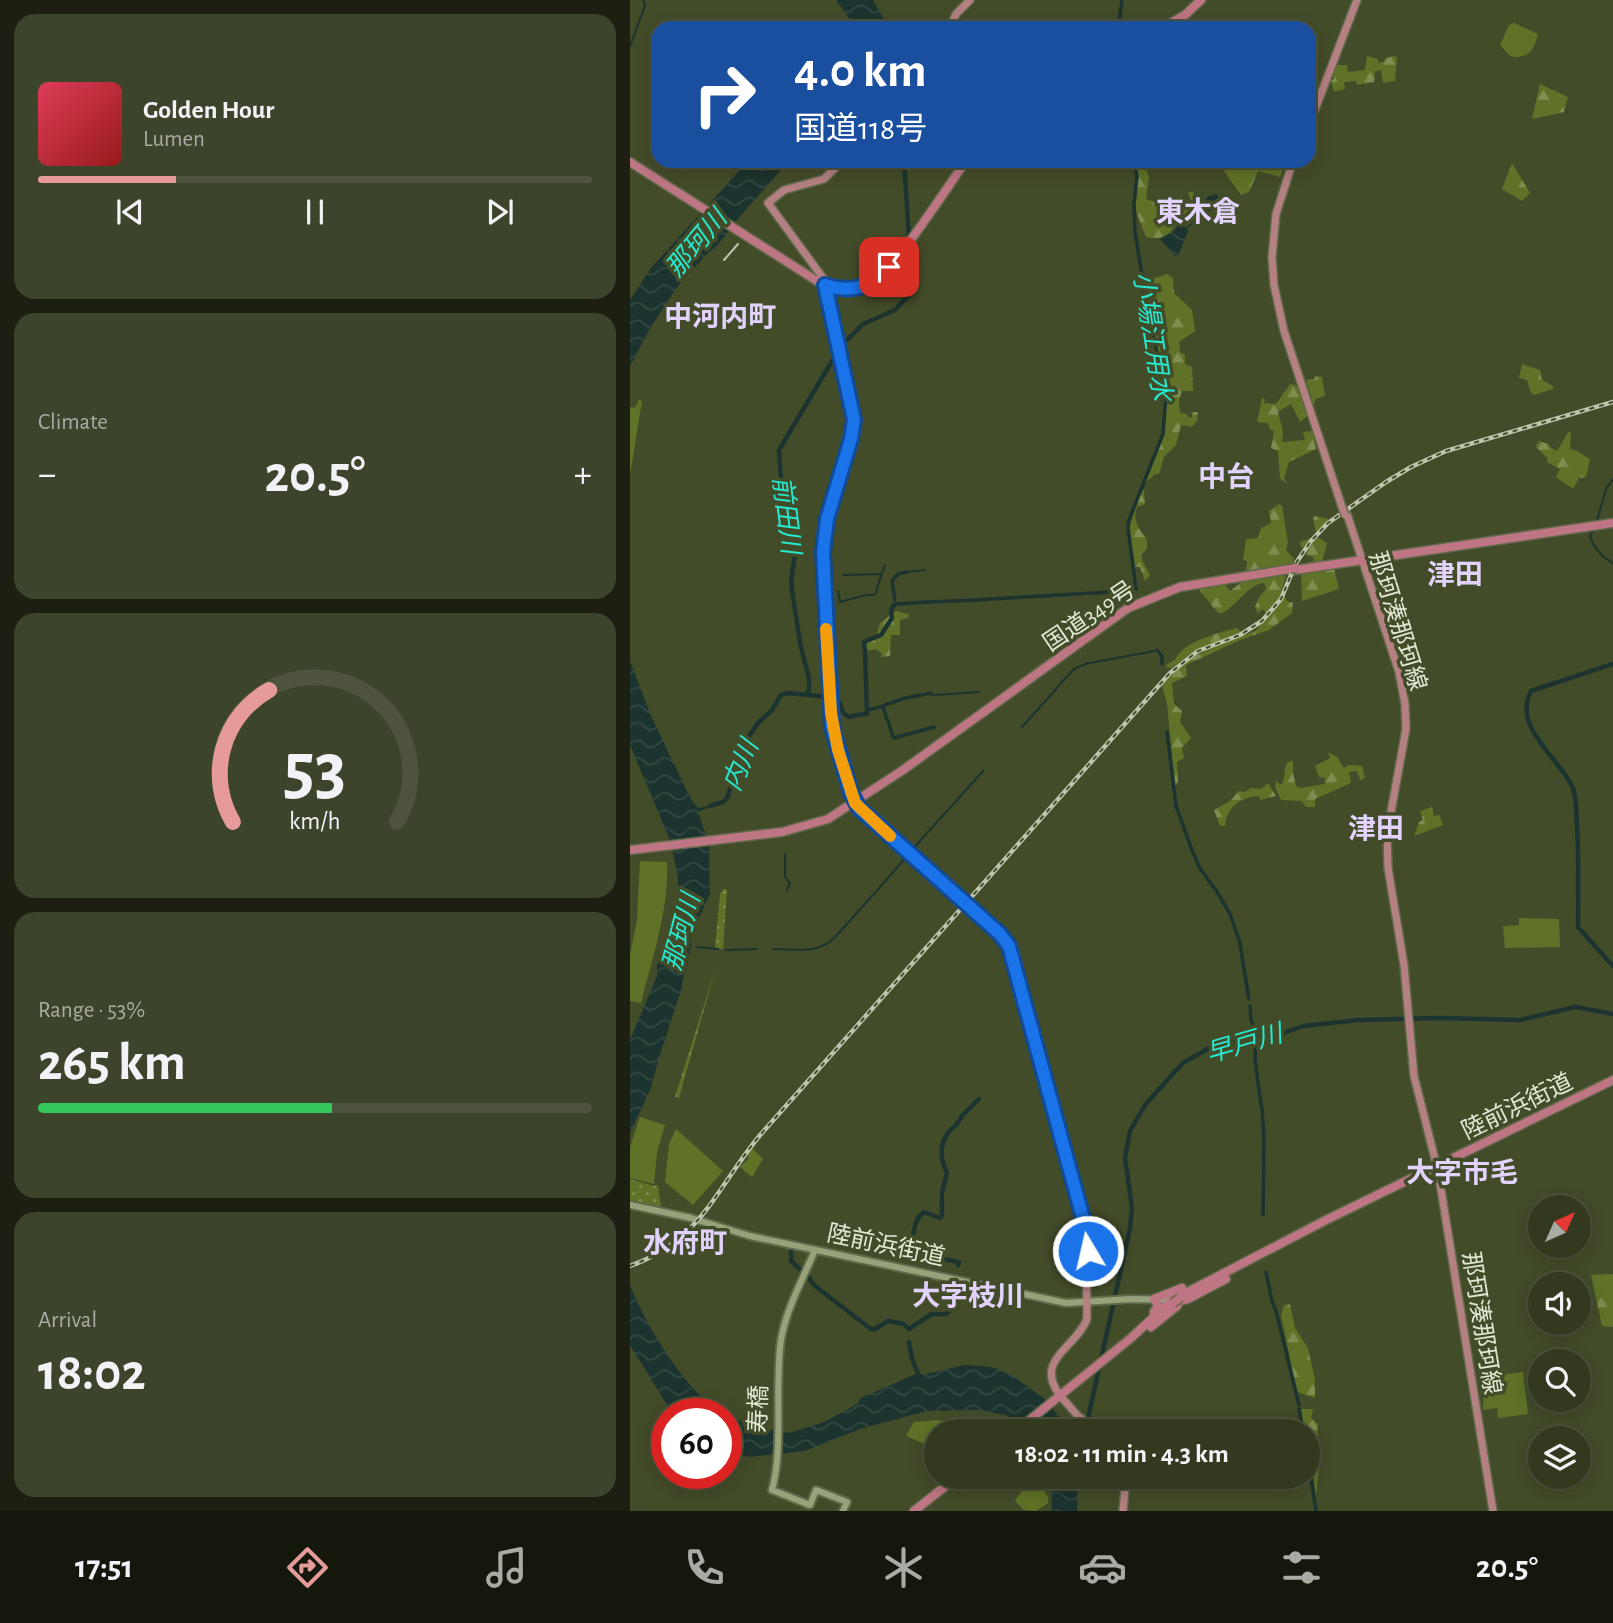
<!DOCTYPE html>
<meta charset="utf-8">
<style>
body{margin:0;font-family:"Alegreya Sans","Noto Sans JP",sans-serif;background:#3d442c;color:#f1f3f6;height:100vh;display:flex;flex-direction:column;font-size:26px;white-space:nowrap}
*{box-sizing:border-box;margin:0}
p{font-size:23px;color:#a8aca4}
.icon{flex:none;width:38px;height:38px;fill:none;stroke:currentColor;stroke-width:2;stroke-linecap:round;stroke-linejoin:round}
.map{position:relative;flex:1;overflow:hidden}
.panel{display:flex;flex-direction:column;gap:14px;padding:14px;background:#1c1f11;width:630px}
.panel>*{flex:none}
.top-card{position:absolute;left:21px;top:21px;width:665px;height:147px;border-radius:21px;box-shadow:0 4px 18px #0003,0 0 0 2px #4d533d;background:#1a4fa0;color:#fff;overflow:hidden}
.needle{width:46px;rotate:45deg}
.buttons{position:absolute;left:898px;top:1195px;display:grid;gap:14px}
.buttons a{display:grid;place-items:center;width:63px;height:63px;border-radius:50%;background:#32391f;box-shadow:0 4px 18px #0003,0 0 0 2px #4d533d;font-size:35px}
.speed{position:absolute;left:21px;top:1398px;display:flex;gap:14px;font-size:35px;font-weight:700;text-align:center}
.speed>*{display:grid;place-content:center;width:91px;height:91px;border-radius:50%;background:#32391f;box-shadow:0 4px 18px #0003,0 0 0 2px #4d533d;line-height:1}
.speed .limit{border:10px solid #d22;background:#fff;color:#111}
.pin{position:absolute;display:grid;place-items:center;width:60px;height:60px;color:#fff;margin:-30px;border-radius:14px;box-shadow:0 4px 10px #0006}
.me{position:absolute;width:77px;margin:-38px;rotate:351deg;stroke-linejoin:round;filter:drop-shadow(0 0 5px #0008)}
.turn{display:flex;align-items:center;gap:24px;height:147px;padding:0 28px;font-size:32px}
.turn .icon{width:91px;height:91px;stroke-width:2.5}
.turn b{display:block;font-size:49px;line-height:60px}
.big{font-size:52px;font-weight:600;line-height:1.1}
.panel .card{flex:1;display:flex;flex-direction:column;justify-content:center;gap:10px;min-width:0;padding:0 24px;border-radius:21px;background:#3d442c}
.panel .dial{align-items:center;gap:0}
.dial svg{height:182px;overflow:visible;fill:none;stroke:#4d533d;stroke-width:7;stroke-linecap:round;text-anchor:middle}
.dial text{fill:#f1f3f6;stroke:none}
.song{display:flex;align-items:center;gap:21px}
.cover{width:84px;height:84px;border-radius:10px;background:linear-gradient(135deg,hsl(350 70% 55%),hsl(0 70% 35%))}
.played{height:7px;border-radius:4px;background:linear-gradient(90deg,#e69b98 25%,#4d533d 25%)}
.keys{display:flex;justify-content:space-around;direction:ltr}
.heat{display:flex;justify-content:space-between;align-items:center;font-size:38px;direction:ltr}
.charge{height:10px;border-radius:5px;background:linear-gradient(90deg,#34c759 53%,#4d533d 0)}
.trip{position:absolute;left:294px;top:1419px;width:396px;height:70px;border-radius:35px;background:#32391f;box-shadow:0 4px 18px #0003,0 0 0 2px #4d533d;font-weight:600;line-height:70px;text-align:center}
.dock{display:flex;height:112px;justify-content:space-around;align-items:center;background:#14170c;color:#a8aca4}
.dock .icon{width:49px;height:49px}
.dock .active{color:#e69b98}
.dock b{font-size:32px;color:#f1f3f6}
main{display:flex;flex:1;min-height:0}
.map>svg:first-child{display:block}
.grass{fill:url(#grass-dots)}
.forest{fill:url(#forest-firs)}
.cemetery{fill:url(#cemetery-stones)}
.park{fill:#607227}
.water{fill:url(#water-waves)}
.lines{fill:none;stroke-linecap:round;stroke-linejoin:round}
.stream{stroke:#1c342f;stroke-width:2}
.canal{stroke:#1c342f;stroke-width:3.5}
.river{stroke:#1c342f;stroke-width:4.5}
.secondary-casing{stroke:#60684a;stroke-width:10}
.primary-casing{stroke:#60684a;stroke-width:10}
.trunk-casing{stroke:#60684a;stroke-width:11}
.secondary{stroke:#97a27b;stroke-width:6}
.primary{stroke:#b48082;stroke-width:7}
.trunk{stroke:#be7584;stroke-width:8}
.tram{stroke:#bec5ad;stroke-width:2}
.rail-casing{stroke:#bec5ad;stroke-width:4.5}
.rail{stroke:#434c29;stroke-width:2;stroke-dasharray:5;stroke-linecap:butt}
.primary-bridge-casing{stroke:#60684a;stroke-width:10;stroke-linecap:butt}
.trunk-bridge-casing{stroke:#60684a;stroke-width:11;stroke-linecap:butt}
.primary-bridge{stroke:#b48082;stroke-width:7}
.trunk-bridge{stroke:#be7584;stroke-width:8}
.route-casing{stroke:#114b97;stroke-width:18}
.route{stroke:#1a73e8;stroke-width:12}
.slow{stroke:#f59e0b;stroke-width:12}
.labels{text-anchor:middle;stroke-width:7;stroke-linejoin:round;paint-order:stroke}
.street-label{font-size:24px;fill:#e0e7d2;stroke:#434c29}
.water-label{font-size:26px;font-style:italic;fill:#26e8d0;stroke:#434c29}
.quarter-label{font-size:28px;font-weight:bold;fill:#e2d3fe;stroke:#434c29}
</style>
<main>
<section class="panel">
<div class="card">
<div class="song"><i class="cover"></i><div><b>Golden Hour</b><p>Lumen</p></div></div>
<div class="played"></div>
<div class="keys"><svg class="icon" aria-label="previous" viewBox="0 0 24 24"><path d="M18 5L8 12l10 7zM5 5v14"/></svg><svg class="icon" aria-label="pause" viewBox="0 0 24 24"><path d="M8 5v14M16 5v14"/></svg><svg class="icon" aria-label="next" viewBox="0 0 24 24"><path d="M6 5l10 7-10 7zM19 5v14"/></svg></div>
</div>
<div class="card"><p>Climate</p>
<div class="heat"><a>−</a><b class="big">20.5°</b><a>+</a></div>
</div>
<div class="card dial"><svg viewBox="0 0 100 80">
<path d="M14 69A42 42 0 1 1 86 69"/>
<path d="M14 69A42 42 0 0 1 30 11" stroke="#e69b98"/>
<text x="50" y="56" font-size="32" font-weight="700">53</text>
<text x="50" y="72" font-size="11">km/h</text>
</svg></div>
<div class="card"><p>Range · 53%</p><b class="big">265 km</b><div class="charge"></div></div>
<div class="card"><p>Arrival</p><b class="big">18:02</b></div>
</section>
<div class="map">
<svg width="983" height="1511" viewBox="0 0 983 1511">
<defs>
<pattern id="grass-dots" width="8" height="8" patternUnits="userSpaceOnUse" patternTransform="scale(1.75)"><rect width="8" height="8" fill="#607227"/><path d="M2 2h.1M6 6h.1" fill="none" stroke="#7e8d50" stroke-width="1.8" stroke-linecap="round"/></pattern>
<pattern id="forest-firs" width="22" height="20" patternUnits="userSpaceOnUse" patternTransform="scale(1.75)"><rect width="22" height="20" fill="#607227"/><path d="M5 1l3.5 6h-7zM16 11l3.5 6h-7z" fill="#7e8d50"/></pattern>
<pattern id="cemetery-stones" width="16" height="16" patternUnits="userSpaceOnUse" patternTransform="scale(1.75)"><rect width="16" height="16" fill="#607227"/><path d="M2 7V4a2 2 0 0 1 4 0v3zM10 15v-3a2 2 0 0 1 4 0v3z" fill="#7e8d50"/></pattern>
<pattern id="water-waves" width="16" height="10" patternUnits="userSpaceOnUse" patternTransform="scale(1.75)"><rect width="16" height="10" fill="#1c342f"/><path d="M0 5q4-4 8 0t8 0" fill="none" stroke="#324842"/></pattern>
</defs>
<rect width="100%" height="100%" fill="#434c29"/>
<path class="grass" d="M93,889H97L93,949L85,948L90,894Z
M86,967L50,1094L49,1098L45,1097Z
M0,1179L24,1186L28,1185L31,1208L0,1202Z"/>
<path class="forest" d="M737,56L748,59V63L753,62L756,58L764,56L767,58L765,81L753,83L751,70L745,71L744,82L727,85L726,81L714,82L715,89L704,92L701,80L704,79L703,72L706,65H717L718,72L735,70Z
M910,84L938,97L934,112L902,119Z
M504,161H521L515,166L519,177L516,199L537,206L549,201L553,203L561,200L558,193L562,191L569,200C565,209 554,212 549,220C540,234 535,241 516,237C512,227 506,214 505,203C504,187 508,179 504,161Z
M606,161H648C652,166 654,171 650,177L628,171L619,192L611,195L594,171Z
M882,163L900,193L892,201L872,189Z
M537,274L543,278L544,293L562,310L565,331L549,342L550,352L555,355V364L562,367L563,391H552L549,400L550,413L557,414L558,417L561,418L563,412H568L567,421L562,427L551,425L546,445L534,457L529,474H525L515,483L534,435L537,394L515,288L522,279Z
M892,364L910,370L912,380L923,386V389L904,395L900,391L897,380L889,378Z
M686,376L692,377L695,396L685,399L684,407L676,380L684,379Z
M660,384L670,386L679,415L670,422L661,404L648,412L653,432L652,442L675,440L673,432L683,431L686,449L659,462L654,478L657,484L650,478L648,451L641,448L644,431L640,430L638,423L627,422L632,398L635,399L634,403L646,404Z
M939,431L941,434L940,449L947,451L960,459L956,477L949,478L943,489L926,477L930,469L917,462V458L906,447L908,441L919,444L921,448L927,451Z
M511,490H514L515,504L507,507C502,520 509,530 517,539V549L512,554V560L520,575L515,581L510,567H505L499,528Z
M649,504L652,506L658,543L656,550L664,559L662,565L616,572L617,561L613,560L616,539L628,538L631,528L641,523L639,511Z
M685,516L699,519L690,529L687,537L697,543L692,562L678,565V562L684,561L683,557L676,555L678,549L671,547L670,542L682,538L686,532L683,518Z
M704,568L709,589L672,601L671,572Z
M656,575L651,594L654,595L657,601L663,603L662,613L639,630L610,640L556,665L557,676L542,683L544,704L552,711L550,722L561,738L552,748L554,758L547,762L548,783L545,786L537,703L532,686C558,651 588,647 625,631L630,626L629,621L636,613L633,609L628,613L625,607L630,596L636,589L634,583C616,585 607,607 590,614C581,607 579,599 570,592V588L595,584L600,591L613,581Z
M266,611L279,614L278,618L270,620V635H261L260,656L251,657L252,653L246,649L236,651L235,643L247,635L250,623Z
M607,628L612,633L563,652L541,668L536,667L537,664L545,660C552,642 588,633 607,628Z
M698,752L707,757L714,768L719,765L732,766L735,778L730,780L727,771L719,772L721,783L685,799V807H676L672,801L651,800L645,787L646,781L651,785C657,778 652,769 658,762L663,761V773L666,786L670,788L695,784V778L689,777L685,766L700,758Z
M638,783L646,796L630,800L629,796C610,797 597,807 595,826H590L584,810L600,801L609,791L615,792L621,788L631,789Z
M983,1274V1327L972,1326L961,1275Z
M660,1304L665,1328L678,1348L685,1380V1398L667,1392L651,1315L654,1305Z
M671,1409H683L681,1418L688,1424L686,1457L689,1468L686,1496L677,1432L675,1431Z"/>
<path class="cemetery" d="M802,807L804,816L809,815L813,825L784,836L789,822L793,820L790,811Z"/>
<path class="park" d="M884,23L908,34C904,50 898,60 880,56L870,45L879,25Z
M9,399L12,401L0,475V407L5,408Z
M10,861L37,862C39,910 22,959 11,1003L0,1001V955L7,920Z
M889,918L929,919L930,947L875,948L873,926L889,925Z
M10,1117L35,1125L27,1153L24,1184L0,1178V1147Z
M46,1129L93,1171L63,1205L35,1182L39,1144Z
M122,1148L133,1159L122,1177L110,1167L119,1158L117,1155Z
M893,1372L898,1414L868,1418L867,1408L853,1410L854,1377Z
M309,1420L320,1424L314,1431L306,1432V1442L302,1447L276,1436L284,1422Z
M400,1479H405L418,1497V1503L406,1511L394,1510L385,1501Z"/>
<path class="water" d="M206,0H243L259,28H226Z
M118,161H159L106,221L88,245L77,254L47,287L18,332L0,366V300L21,268Z
M586,194L593,201L591,205L570,217L557,229L558,231L548,256H545L530,239L544,231L550,221L556,228L563,222L558,216L579,196Z
M0,661L21,716L61,799L68,808L85,805L68,812L79,844L80,894L60,937C64,952 53,971 52,987L28,1061L21,1088L0,1133V1040L27,976V965L48,902V877L40,840L0,745Z
M0,1285C18,1329 53,1388 93,1414H43L40,1410L0,1345Z
M334,1365L362,1367L380,1374L419,1402L437,1431H400L388,1421L375,1415L349,1410L297,1411L230,1429L175,1451L119,1457L96,1450V1416L130,1428L159,1433L194,1422L227,1404L231,1398L288,1373L292,1375Z
M421,1477H448L447,1511H422Z"/>
<g class="lines">
<path class="stream" d="M0,46L15,6L13,0
M967,521L976,489L983,479
M964,529L960,536C964,548 971,557 983,563
M276,572L295,570
M213,575L252,574
M247,588L255,565
M208,591L210,602L236,595H245L247,589
M509,654L524,651
M460,663L508,654
M429,685L444,669L458,663
M303,695L349,692
M392,727L428,687
M318,810L354,770
M281,851L317,811
M155,854V877L160,883L157,890
M244,894L277,856
M207,935L243,895
M67,947L88,949
M143,949C166,949 189,955 206,936
M96,950L127,949"/>
<path class="canal" d="M488,28L492,0
M504,161L507,177L504,204L505,232L515,295L536,395L533,434L499,520L498,528L506,589
M464,593L496,591L500,586
M395,597L462,593
M265,600L262,581L268,574L276,572
M346,600L394,597
M298,602L345,600
M266,604L297,602
M527,650L532,656V664
M276,698L301,693
M255,705L275,698
M253,707L257,719
M238,710L253,706
M258,721L263,737
M537,732L546,806L563,853
M264,738L304,727
M564,854L569,867L584,888
M586,890L600,914L610,943
M610,944L619,999
M620,1006L621,1021
M622,1022L626,1041L625,1058
M625,1059L631,1105
M632,1107L634,1139
M633,1215L634,1141
M636,1272L641,1296
M641,1298L647,1314
M647,1315L657,1355
M657,1356L669,1405
M669,1409L673,1432
M677,1451L686,1511"/>
<path class="river" d="M274,161L279,237
M267,308L281,293L279,248
M211,346L233,324L265,310
M235,651L234,642L251,635L262,618L261,611L264,605
M983,664L901,691C882,728 929,757 943,788C947,800 946,814 947,825C949,860 948,893 948,927L983,966
M176,695L179,690V678L170,643L161,583L165,553L163,532L157,523L152,495L149,450L208,351
M203,698L209,702L214,714L219,717L227,715
M228,715L237,714L235,653
M80,806L93,802L97,798L117,739L128,723L142,710L151,695L158,693L198,697
M326,1125L332,1116L349,1099
M312,1192L317,1173C309,1157 309,1139 324,1127
M312,1195V1216L310,1218L294,1212C282,1221 286,1232 280,1244L286,1252L290,1251L308,1258L329,1262L328,1265
M161,1251V1261L173,1272
M178,1277L185,1286L241,1329H245L258,1321L274,1324L279,1329
M279,1329L302,1314H316L331,1299L329,1292L326,1289
M279,1342L282,1359L290,1378
M455,1432L500,1228L502,1208L495,1158L500,1131L515,1105L539,1078L553,1063L579,1048L639,1033L651,1034L673,1026L729,1020L809,1018L890,1020L945,1007L983,1014"/>
<g class="secondary-casing">
<path id="secondary" d="M0,1205L61,1218L120,1236L436,1303L501,1299L544,1300
M185,1250C173,1279 156,1309 151,1340C144,1387 154,1446 142,1490L180,1505L186,1490L217,1502L213,1511"/>
</g>
<g class="primary-casing">
<path id="primary" d="M320,28L326,14L340,0
M679,125L727,0
M212,161L194,179L154,190L138,203L193,278L224,413V431L202,498L193,537V552L203,727L223,798L229,808L370,934L382,953L456,1232L457,1319C447,1347 404,1359 429,1394
M663,161L646,214L642,257L644,285L654,331L712,507
M717,514L769,672L775,704L776,729L757,834L758,868L774,965L784,1076L808,1171L863,1511
M433,1399L448,1416L468,1432
M493,1511L496,1477"/>
</g>
<g class="trunk-casing">
<path id="trunk" d="M532,28L555,15L571,0
M0,162L187,281C203,289 222,293 239,285C263,273 317,187 336,161
M665,570L983,523
M0,850L152,832L198,819L273,770L498,608L550,587L660,569
M546,1298L698,1219L983,1080
M524,1312L528,1305L524,1299L552,1288
M521,1327L547,1306L549,1301L558,1299L596,1279
M385,1432L501,1338L540,1302
M284,1511L327,1477"/>
</g>
<use href="#secondary" class="secondary"/>
<use href="#primary" class="primary"/>
<use href="#trunk" class="trunk"/>
<path class="tram" d="M94,260L108,244"/>
<g class="rail-casing">
<path id="rail" d="M0,1266C73,1239 85,1189 131,1134L540,673L568,651L610,635L632,621L651,599L666,563L681,541L698,523L756,482L781,467L816,451L983,402"/>
</g>
<use href="#rail" class="rail"/>
<g class="primary-bridge-casing">
<path id="primary-bridge" d="M712,507L715,515"/>
</g>
<g class="trunk-bridge-casing">
<path id="trunk-bridge" d="M660,569L666,568
M543,1303L550,1298"/>
</g>
<use href="#primary-bridge" class="primary-bridge"/>
<use href="#trunk-bridge" class="trunk-bridge"/>
</g>
<g class="lines">
<g class="route-casing">
<path id="route" d="M259,267C243,288 220,293 195,285L224,420L221,439L197,519L193,552L202,727L221,793L229,808L370,934L379,946L454,1222L458,1251"/>
</g>
<use href="#route" class="route"/>
<path class="slow" d="M196,629L201,713L208,750L225,803L260,836"/>
</g>
<g class="labels">
<g class="street-label">
<text transform="translate(459 616) rotate(-34)" y="8">国道349号</text>
<text transform="translate(768 621) rotate(73)" y="8">那珂湊那珂線</text>
<text transform="translate(887 1106) rotate(-26)" y="8">陸前浜街道</text>
<text transform="translate(256 1245) rotate(12)" y="8">陸前浜街道</text>
<text transform="translate(852 1323) rotate(81)" y="8">那珂湊那珂線</text>
<text transform="translate(128 1409) rotate(-88)" y="8">寿橋</text>
</g>
<g class="water-label">
<text transform="translate(66 243) rotate(-50)" y="9">那珂川</text>
<text transform="translate(523 336) rotate(81)" y="9">小場江用水</text>
<text transform="translate(157 515) rotate(83)" y="9">前田川</text>
<text transform="translate(110 765) rotate(-67)" y="9">内川</text>
<text transform="translate(51 932) rotate(-75)" y="9">那珂川</text>
<text transform="translate(614 1043) rotate(-16)" y="9">早戸川</text>
</g>
<g class="quarter-label">
<text x="568" y="221">東木倉</text>
<text x="90" y="326">中河内町</text>
<text x="596" y="486">中台</text>
<text x="825" y="584">津田</text>
<text x="746" y="838">津田</text>
<text x="832" y="1182">大字市毛</text>
<text x="55" y="1252">水府町</text>
<text x="338" y="1305">大字枝川</text>
</g>
</g>
</svg>
<div class="buttons">
<a><svg class="needle" viewBox="-14 -14 28 28"><path d="M0-13l5 13h-10z" fill="#e53935"/><path d="M0 13l5-13h-10z" fill="#a8aca4"/></svg></a>
<a><svg class="icon" aria-label="sound" viewBox="0 0 24 24"><path d="M4 9h4l5-4v14l-5-4H4zM17 9q2 3 0 6"/></svg></a>
<a><svg class="icon" aria-label="search" viewBox="0 0 24 24"><circle cx="10" cy="10" r="6"/><path d="M15 15l6 6"/></svg></a>
<a><svg class="icon" aria-label="layers" viewBox="0 0 24 24"><path d="M12 4l9 5-9 5-9-5zM3 14l9 5 9-5"/></svg></a>
</div>
<div class="speed"><div class="limit">60</div></div>
<div class="pin" style="left:259px;top:267px;background:#d93025"><svg class="icon" aria-label="arrive" viewBox="0 0 24 24"><path d="M6 21V4h12l-3 4 3 4H6"/></svg></div>
<svg class="me" style="left:458px;top:1251px" viewBox="-20 -20 40 40"><circle r="17" fill="#1a73e8" stroke="#fff" stroke-width="3"/><path d="M0-11L8 9 0 5-8 9z" fill="#fff"/></svg>
<div class="trip">18:02 · 11 min · 4.3 km</div>
<div class="top-card">
<div class="turn"><svg class="icon" aria-label="right" viewBox="0 0 24 24"><path d="M7 20v-9h11M14 6l5 5-5 5"/></svg><div><b>4.0 km</b>国道118号</div></div>
</div>
</div>
</main>
<nav class="dock">
<b>17:51</b>
<svg class="icon active" aria-label="directions" viewBox="0 0 24 24"><path d="M12 3l9 9-9 9-9-9zM9 14v-3h6M13 9l2 2-2 2"/></svg>
<svg class="icon" aria-label="music" viewBox="0 0 24 24"><path d="M9 18V5l10-2v13"/><circle cx="6" cy="18" r="3"/><circle cx="16" cy="16" r="3"/></svg>
<svg class="icon" aria-label="phone" viewBox="0 0 24 24"><path d="M5 4h4l2 5-3 2q2 4 5 5l2-3 5 2v4C11 20 4 13 5 4z"/></svg>
<svg class="icon" aria-label="climate" viewBox="0 0 24 24"><path d="M12 3v18M4 7l16 10M4 17L20 7"/></svg>
<svg class="icon" aria-label="car" viewBox="0 0 24 24"><path d="M5 17H2v-5l4-1 3-4h7l3 4 3 1v5h-3M9 17h6M6 11h13"/><circle cx="7" cy="17" r="2"/><circle cx="17" cy="17" r="2"/></svg>
<svg class="icon" aria-label="filters" viewBox="0 0 24 24"><path d="M4 7h16M4 17h16"/><circle cx="9" cy="7" r="2"/><circle cx="15" cy="17" r="2"/></svg>
<b>20.5°</b>
</nav>
